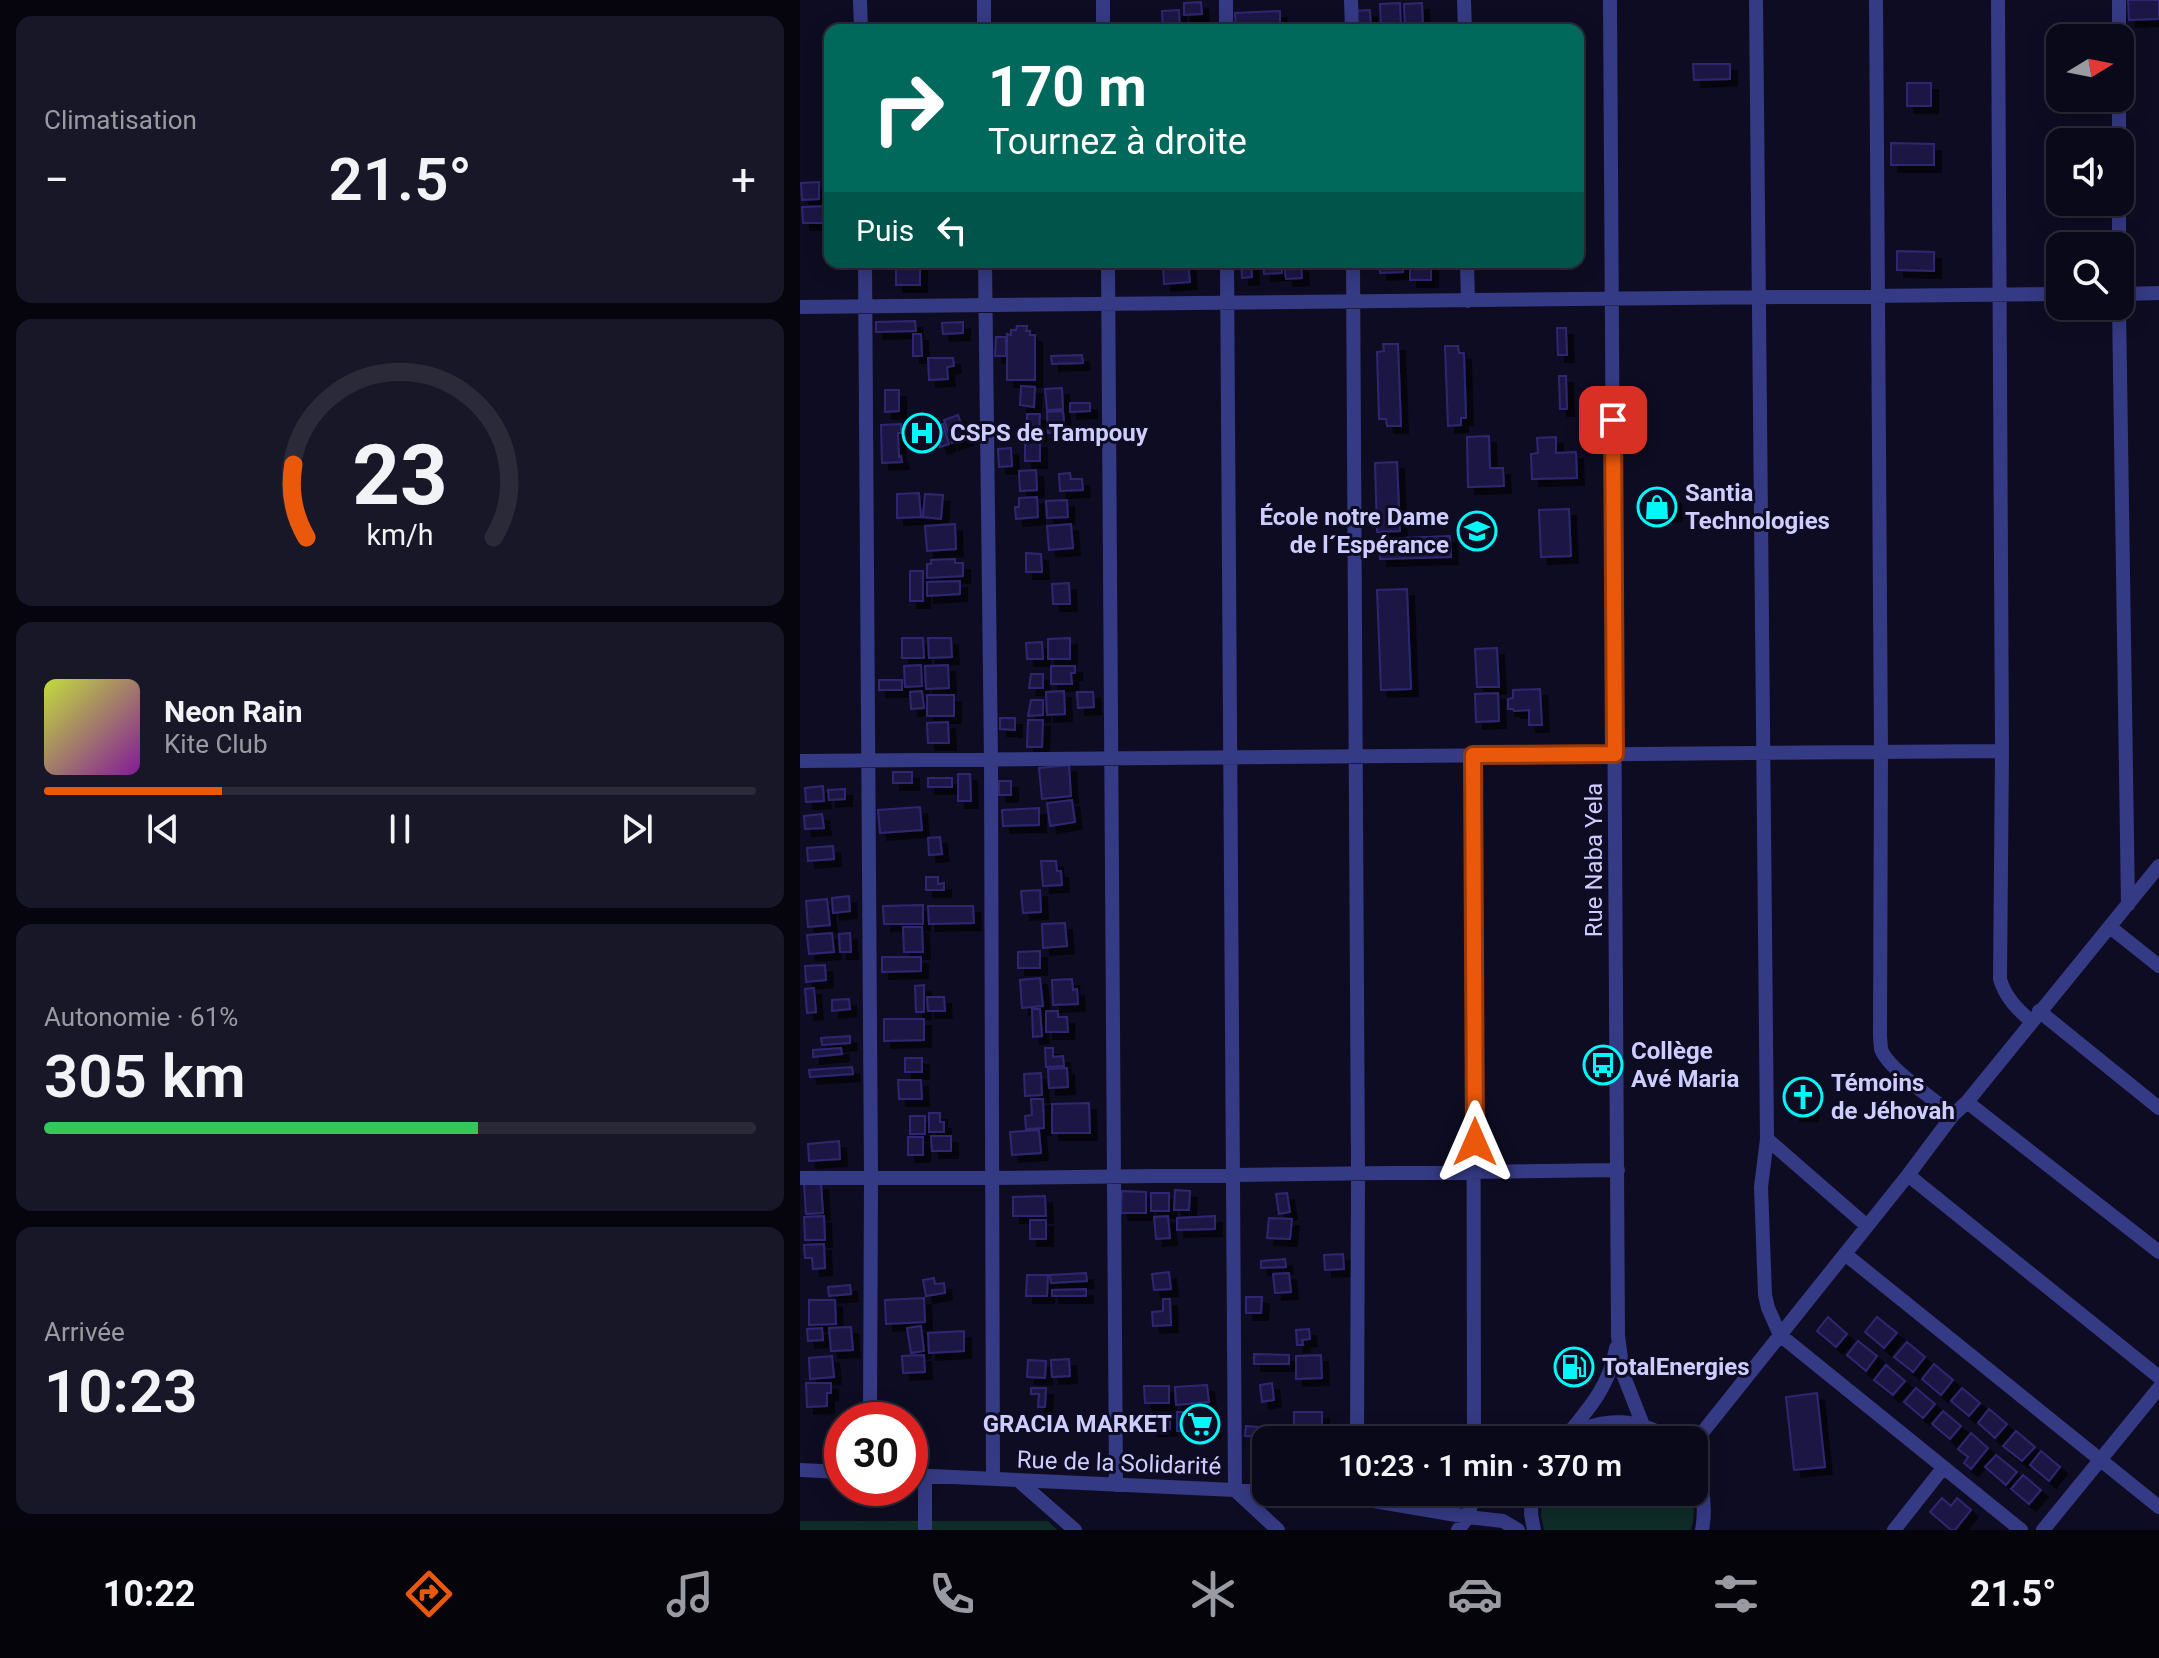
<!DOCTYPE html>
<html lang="fr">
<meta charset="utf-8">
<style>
body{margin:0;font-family:Roboto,sans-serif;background:#181727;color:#f1f3f6;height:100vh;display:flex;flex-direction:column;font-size:30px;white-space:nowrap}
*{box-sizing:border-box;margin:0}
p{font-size:26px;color:#999aa2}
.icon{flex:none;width:44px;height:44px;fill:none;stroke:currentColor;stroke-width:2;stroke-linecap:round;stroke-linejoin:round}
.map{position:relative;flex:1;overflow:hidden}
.details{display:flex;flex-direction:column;gap:16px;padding:16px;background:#06050e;width:800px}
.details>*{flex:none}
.top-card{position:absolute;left:24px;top:24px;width:760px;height:244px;border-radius:16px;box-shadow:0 4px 20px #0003,0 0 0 2px #2a2a39;background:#00695c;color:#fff;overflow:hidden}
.needle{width:52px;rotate:80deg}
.buttons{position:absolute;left:1246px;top:24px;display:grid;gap:16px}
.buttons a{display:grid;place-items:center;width:88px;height:88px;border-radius:16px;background:#0a091a;box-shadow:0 4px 20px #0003,0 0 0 2px #2a2a39;font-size:40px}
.speed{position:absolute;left:24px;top:1402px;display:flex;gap:16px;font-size:40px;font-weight:700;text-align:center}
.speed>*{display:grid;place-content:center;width:104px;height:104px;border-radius:50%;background:#0a091a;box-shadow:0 4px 20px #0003,0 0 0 2px #2a2a39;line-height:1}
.speed .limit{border:12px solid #d22;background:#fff;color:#111}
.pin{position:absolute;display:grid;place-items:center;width:68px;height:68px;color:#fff;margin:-34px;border-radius:16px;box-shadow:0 4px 12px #0006}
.me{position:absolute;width:88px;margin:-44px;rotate:0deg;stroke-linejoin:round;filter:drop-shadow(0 0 6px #0008)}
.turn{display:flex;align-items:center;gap:28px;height:168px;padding:0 32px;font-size:36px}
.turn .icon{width:104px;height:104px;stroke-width:2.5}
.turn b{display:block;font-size:56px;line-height:68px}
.then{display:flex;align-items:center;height:76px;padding:0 32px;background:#0003;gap:16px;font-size:30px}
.big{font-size:60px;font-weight:600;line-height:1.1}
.details .tile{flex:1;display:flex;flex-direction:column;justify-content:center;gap:12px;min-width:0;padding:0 28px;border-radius:16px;background:#181727}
.details .dial{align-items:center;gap:0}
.dial svg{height:208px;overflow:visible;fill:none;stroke:#2a2a39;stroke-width:7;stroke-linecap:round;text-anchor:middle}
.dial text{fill:#f1f3f6;stroke:none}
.song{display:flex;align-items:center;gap:24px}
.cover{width:96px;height:96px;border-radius:12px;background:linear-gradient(135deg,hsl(70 70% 55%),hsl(290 70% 35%))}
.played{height:8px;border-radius:4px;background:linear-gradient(90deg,#ea580c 25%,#2a2a39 25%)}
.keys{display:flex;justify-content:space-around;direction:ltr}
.heat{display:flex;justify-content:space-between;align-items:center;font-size:44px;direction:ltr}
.charge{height:12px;border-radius:6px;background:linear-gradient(90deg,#34c759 61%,#2a2a39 0)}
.trip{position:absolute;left:452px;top:1426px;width:456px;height:80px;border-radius:16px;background:#0a091a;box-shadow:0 4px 20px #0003,0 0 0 2px #2a2a39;font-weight:600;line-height:80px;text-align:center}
.menu{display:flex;height:128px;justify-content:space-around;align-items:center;background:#04040a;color:#999aa2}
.menu .icon{width:56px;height:56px}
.menu .on{color:#ea580c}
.menu b{font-size:36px;color:#f1f3f6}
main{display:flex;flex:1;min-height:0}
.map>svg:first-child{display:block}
.green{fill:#0f2c28}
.building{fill:#1c1744;stroke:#2f2871;stroke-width:2;filter:url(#shadow)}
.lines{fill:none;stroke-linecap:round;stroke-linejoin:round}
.minor{stroke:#353a84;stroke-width:14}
.route-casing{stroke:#983908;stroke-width:20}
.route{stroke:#ea580c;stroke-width:14}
.labels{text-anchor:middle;stroke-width:6;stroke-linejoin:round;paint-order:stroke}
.poi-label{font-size:24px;font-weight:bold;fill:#cecdff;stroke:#0e0c22;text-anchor:start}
.street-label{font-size:24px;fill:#cecdff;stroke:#0e0c22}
</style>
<main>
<section class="details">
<div class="tile"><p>Climatisation</p>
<div class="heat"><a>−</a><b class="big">21.5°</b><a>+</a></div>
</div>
<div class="tile dial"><svg viewBox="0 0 100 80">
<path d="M14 69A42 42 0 1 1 86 69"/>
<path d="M14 69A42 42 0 0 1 9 41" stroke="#ea580c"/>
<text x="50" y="56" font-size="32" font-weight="700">23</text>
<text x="50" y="72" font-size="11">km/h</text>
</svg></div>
<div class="tile">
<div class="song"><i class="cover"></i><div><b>Neon Rain</b><p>Kite Club</p></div></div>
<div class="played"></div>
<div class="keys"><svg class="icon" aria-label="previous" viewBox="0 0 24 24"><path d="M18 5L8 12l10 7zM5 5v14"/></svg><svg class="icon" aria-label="pause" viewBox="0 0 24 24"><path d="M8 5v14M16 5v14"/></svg><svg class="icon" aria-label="next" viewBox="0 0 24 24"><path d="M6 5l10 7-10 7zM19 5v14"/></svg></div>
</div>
<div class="tile"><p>Autonomie · 61%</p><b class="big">305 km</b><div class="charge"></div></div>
<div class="tile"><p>Arrivée</p><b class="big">10:23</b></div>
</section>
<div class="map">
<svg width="1359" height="1530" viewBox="0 0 1359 1530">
<defs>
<filter id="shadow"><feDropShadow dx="7" dy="7" stdDeviation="0" flood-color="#0009"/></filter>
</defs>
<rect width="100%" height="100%" fill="#0e0c22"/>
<path class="green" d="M743,1492H892C894,1505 895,1517 891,1530H744L741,1516Z
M0,1521H248L257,1530H0Z"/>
<path class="building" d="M1328,0H1359V19L1329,20Z
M401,2L402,14L384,15V3Z
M600,3L601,27H581L580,4Z
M622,3L623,27L605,28L604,4Z
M379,10L380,30H363L362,11Z
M570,10L571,29L554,30L553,11Z
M480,11V28L436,30L435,13Z
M350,23V30H313V24Z
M893,64H930V79L894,80Z
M1107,83H1131V106H1107Z
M1091,143L1134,144V165H1091Z
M19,182V199L2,200L1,183Z
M29,206L30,223H3L2,207Z
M1097,251L1134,252V271L1097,270Z
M96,262H120V285H96Z
M363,262H388L390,282L364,284Z
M441,262H451L452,277L442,278Z
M463,262H482V273L464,274Z
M484,262H497V266L501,265L502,278L486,279Z
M580,262H603V272L580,273Z
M610,262H631V280H610Z
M115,321L116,331L76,332V322Z
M163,322V333L143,334L142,323Z
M217,326H227L226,331H230V335H235V380H207V334L211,335V330H216Z
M757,328H766L767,355H758Z
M113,334H121L122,356H113Z
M196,337H206V356H195Z
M583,344H598L601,426H587L586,419H579L577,352L584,351Z
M645,346H658L659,353H664L666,418H661V425L648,426Z
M282,355L283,363L252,364L251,356Z
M128,358H153L154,366L147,367L148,379L129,380Z
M759,376H766L767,409H760Z
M221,386L235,387L234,407L220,405Z
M262,388L263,409L247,410L245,389Z
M85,390H99V411L85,412Z
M270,403H290V411L270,412Z
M263,411L265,432L248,433L247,412Z
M227,414H240L239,434H227Z
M158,415L166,438L152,443L144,420Z
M101,424V433H98L99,457L101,456L102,462L82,463L81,425Z
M143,424L149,444L140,447L134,427Z
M689,436L690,468H703L704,486L668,487L667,437Z
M756,437V453L776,452L777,478L732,479L731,454L738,453L737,438Z
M225,441H240V461H225Z
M211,448L212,466L199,467L198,449Z
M597,462L600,531L577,532L575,463Z
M236,470L237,490L220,491L219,471Z
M270,473L271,479H282L283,490L260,491L259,474Z
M119,493L121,517L97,518V494Z
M125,494L143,495L141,519L123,517Z
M237,497L238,517L216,519L215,507H219V498Z
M874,497L875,514L846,516L845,499Z
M267,500L268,517L247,518L246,501Z
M769,509L771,556L741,557L739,510Z
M155,524L156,549L127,551L125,526Z
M271,524L273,548L249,550L247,526Z
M650,536L651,557L580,559L579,539Z
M226,553L241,554L242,572H226Z
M155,559V563H163V576L127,578V564H131V560Z
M110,571H123V601H110Z
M160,581V594L127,596V582Z
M269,583L270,604H253L252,584Z
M607,589L611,689L581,690L577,590Z
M102,638H123L124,658H102Z
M128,638H151L152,657L129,658Z
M270,638V659H248V639Z
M242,642L243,659H227L226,643Z
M697,648L699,687H677L675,649Z
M121,665L122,686L105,687L104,666Z
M148,665L149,688L126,689L125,666Z
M251,666H275V673H271L272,684H251Z
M231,674H243V688H229Z
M79,680H102V690H79Z
M740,689L742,725H729V710L714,711L713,709H708V699L713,698V690Z
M122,691L124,708L111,709L110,692Z
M264,691L265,714L247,715L246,692Z
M277,692H293L294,707L278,708Z
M698,693L699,721L676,722L675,694Z
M127,695H154V716H127Z
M231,700H243V715L228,716Z
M200,718H215V730L200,729Z
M228,720H243L242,747H227Z
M148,722L149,743H128L127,723Z
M269,765L271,796L242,799L239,768Z
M93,772H112V783H93Z
M158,774H170L171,801H158Z
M128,778H152V787H128Z
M199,781H211V795H199Z
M23,786L24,801L6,802L5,788Z
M45,789V799L29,800L28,790Z
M272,800L275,822L250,826L247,803Z
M120,807L122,830L80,833L78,810Z
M239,808V825L203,826L202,810Z
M22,814L24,828L5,829L4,816Z
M140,837L142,854L129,855L128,838Z
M33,846L34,859L8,861L7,848Z
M241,861H256L257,871H261L262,885L243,886Z
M126,877H138V884L144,883V890H126Z
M240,890L241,912L223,913L221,891Z
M49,896L50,911L33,913L32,898Z
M27,899L30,925L8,927L6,901Z
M123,905V924H84L83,906Z
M128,906H173L174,923L129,924Z
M265,923L267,946L243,948L242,924Z
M103,927H122L123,952H104Z
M32,933L34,952L9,954L7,935Z
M50,933L51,952H40L39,934Z
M240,951V968H218V952Z
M82,957H121V971L82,972Z
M25,965L26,980L6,982L5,966Z
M240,978L243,1006L222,1008L220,980Z
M272,979L273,990L277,989L278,1004L253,1005L252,980Z
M124,985V1012H116L115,986Z
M14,988L16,1012L7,1013L5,989Z
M127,997H144L145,1011H128Z
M49,999L50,1009L32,1011V1000Z
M232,1009H240L242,1036L233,1037Z
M246,1011H258V1017H267L268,1032H246Z
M84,1019H124V1040L84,1041Z
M50,1036V1043L22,1045L21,1038Z
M41,1048L42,1054L13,1057V1050Z
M245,1048H253V1057L263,1056L264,1066L246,1067Z
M105,1058H122V1072H105Z
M52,1067L53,1074L10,1077L9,1070Z
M267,1068L268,1087L249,1088L248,1069Z
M241,1073L242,1095L225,1096L224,1074Z
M98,1080H121L122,1099H99Z
M994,1080L1013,1081L1011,1114H993Z
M231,1099H243L244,1128L226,1129L225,1116L232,1115Z
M289,1103L290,1133H252V1104Z
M129,1113H140V1122H144V1132H129Z
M110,1116H125V1134H110Z
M239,1130L241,1153L212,1155L210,1132Z
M131,1136H151V1151H132Z
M108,1137H123V1155H108Z
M39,1141L40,1159L9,1161L8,1144Z
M21,1183L23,1213L6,1214L4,1184Z
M375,1190L390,1191L389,1210H374Z
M322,1191L346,1192V1213H321Z
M351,1193H369V1211H351Z
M487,1193L490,1212L479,1214L476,1194Z
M245,1196L246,1216H213V1197Z
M24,1216L25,1240H5L4,1217Z
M368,1216L370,1238L356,1239L354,1217Z
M415,1216V1229L377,1230V1218Z
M469,1218L492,1219L490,1239L467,1238Z
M230,1220H246V1239H230Z
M24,1244L25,1268L13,1269L12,1258H5L4,1245Z
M543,1254L544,1269L525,1270L524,1255Z
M485,1259L486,1267L461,1268V1261Z
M369,1272L371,1289L354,1290L352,1274Z
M286,1273L287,1281L251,1283L250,1275Z
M489,1273L491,1292L475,1293L473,1274Z
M227,1275H248L247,1296H226Z
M134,1278L135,1284L144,1283L145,1293L126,1296L123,1280Z
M50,1285L51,1294L29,1296L28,1287Z
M286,1289V1296H252V1290Z
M446,1297H462L461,1313H446Z
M124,1298L125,1322L86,1324L85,1300Z
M363,1299H370L371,1325L353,1326L352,1312L363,1311Z
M9,1300H35L36,1324L9,1325Z
M1028,1317L1047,1334L1036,1347L1017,1331Z
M1077,1317L1097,1333L1084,1348L1065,1332Z
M121,1326L124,1351L111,1353L107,1328Z
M51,1327L53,1350L31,1351L29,1328Z
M22,1328L23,1340L8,1341L7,1329Z
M509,1329L510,1339L502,1340L503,1345H497L496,1330Z
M164,1331V1351L129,1353L128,1333Z
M1058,1341L1077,1356L1066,1371L1047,1355Z
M1107,1342L1125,1357L1113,1372L1094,1357Z
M768,1351L783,1367L773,1377L757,1361Z
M454,1354L489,1355V1364H454Z
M124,1355L125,1372L103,1373L102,1356Z
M521,1355L522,1378L496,1379V1356Z
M32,1356L34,1377L10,1379L9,1358Z
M269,1359L270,1376L252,1377L251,1360Z
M228,1360L246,1361L245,1378L227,1377Z
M1134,1364L1153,1380L1141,1395L1122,1379Z
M1086,1365L1105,1381L1093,1395L1074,1380Z
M6,1383H31V1393H27V1406L7,1407Z
M472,1383L474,1400L462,1402L460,1385Z
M407,1385L409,1402L376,1405L375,1387Z
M344,1386H369V1403H345Z
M231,1388H246L245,1407H238L239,1394H231Z
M1116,1388L1135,1404L1123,1418L1104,1402Z
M1162,1388L1180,1403L1169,1416L1151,1401Z
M1017,1393L1025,1467L994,1470L986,1397Z
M1189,1409L1207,1424L1195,1438L1178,1423Z
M1143,1411L1161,1426L1150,1439L1132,1424Z
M377,1412H413V1431H377Z
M494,1412H522V1428L494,1427Z
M350,1413H370V1429H350Z
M446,1426L469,1428L468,1437L445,1436Z
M1216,1431L1235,1447L1222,1461L1203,1446Z
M1171,1433L1188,1448L1171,1469L1164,1463L1168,1457L1158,1449Z
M1241,1451L1260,1467L1249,1481L1230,1465Z
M1196,1455L1217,1472L1206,1485L1185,1467Z
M1223,1475L1241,1490L1229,1504L1211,1489Z
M1142,1498L1151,1506L1157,1498L1171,1510L1155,1530H1151L1130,1512Z"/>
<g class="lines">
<path class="minor" d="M60,0L61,30
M184,0V30
M303,0V30
M426,0V30
M551,0L552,30
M664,0L665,30
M810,0L818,1336L823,1374L843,1425
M956,0L967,1139L961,1187L965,1295L968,1308L980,1335L1221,1530
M1076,0L1081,752L1080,1036C1080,1038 1081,1047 1081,1049C1087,1068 1137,1102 1153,1115
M1198,0L1202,751L1200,979C1205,997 1217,1009 1231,1021
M1319,0V38
M1319,98V142
M1319,202V246
M65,262L71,1178L70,1420
M185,262L191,759L193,1479
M308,262L316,1485
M427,262L435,1490L478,1530
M553,262L558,1174L557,1440
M667,262L668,301
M1320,294L1359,293
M1319,306L1328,905
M0,307L1260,294
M673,755L674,1440
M0,761L1202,751
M1310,927L1359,966
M1239,1011L1359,1108
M1167,1102L1359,1252
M967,1139L1067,1226
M1108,1175L1359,1377
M0,1178H193L818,1170
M1045,1254L1359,1507
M770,1436C803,1416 840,1418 871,1440
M763,1440C787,1411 810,1386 816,1348
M894,1443L1108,1175L1153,1115L1167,1102L1359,866
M894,1468C904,1488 906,1508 902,1530
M0,1470L42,1472
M110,1475L435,1490L574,1501L668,1517L703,1521L718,1530
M125,1476V1530
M219,1481L275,1530
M732,1492L731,1514L734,1530
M594,1499L676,1492
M658,1530L668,1517L674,1492
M1094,1530L1143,1468
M1243,1530L1359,1388"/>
</g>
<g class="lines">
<g class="route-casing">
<path id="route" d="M675,1142L673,755L815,754L813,420"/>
</g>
<use href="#route" class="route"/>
</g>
<defs>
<g id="hospital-ring" transform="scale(2)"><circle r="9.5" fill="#0e0c22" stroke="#00f8f8" stroke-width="1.5"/><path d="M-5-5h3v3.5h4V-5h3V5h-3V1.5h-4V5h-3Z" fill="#00f8f8"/></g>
<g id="shop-ring" transform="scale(2)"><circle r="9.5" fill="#0e0c22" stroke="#00f8f8" stroke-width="1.5"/><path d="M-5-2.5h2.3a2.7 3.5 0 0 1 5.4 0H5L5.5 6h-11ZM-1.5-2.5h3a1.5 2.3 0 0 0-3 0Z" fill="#00f8f8"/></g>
<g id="school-ring" transform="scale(2)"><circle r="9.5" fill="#0e0c22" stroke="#00f8f8" stroke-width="1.5"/><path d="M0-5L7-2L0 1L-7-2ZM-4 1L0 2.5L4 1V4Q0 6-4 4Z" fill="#00f8f8"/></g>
<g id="bus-ring" transform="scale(2)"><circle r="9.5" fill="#0e0c22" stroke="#00f8f8" stroke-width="1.5"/><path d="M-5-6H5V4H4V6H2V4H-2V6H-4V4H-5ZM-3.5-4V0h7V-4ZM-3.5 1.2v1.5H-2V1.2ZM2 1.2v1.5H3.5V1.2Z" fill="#00f8f8"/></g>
<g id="church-ring" transform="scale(2)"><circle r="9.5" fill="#0e0c22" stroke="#00f8f8" stroke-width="1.5"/><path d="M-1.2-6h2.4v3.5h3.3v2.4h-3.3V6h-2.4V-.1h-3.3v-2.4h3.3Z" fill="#00f8f8"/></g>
<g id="fuel-ring" transform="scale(2)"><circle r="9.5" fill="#0e0c22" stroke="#00f8f8" stroke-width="1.5"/><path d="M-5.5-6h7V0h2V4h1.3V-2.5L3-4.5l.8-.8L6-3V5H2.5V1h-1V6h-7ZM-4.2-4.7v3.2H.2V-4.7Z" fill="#00f8f8"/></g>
<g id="supermarket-ring" transform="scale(2)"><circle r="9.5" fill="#0e0c22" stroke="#00f8f8" stroke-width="1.5"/><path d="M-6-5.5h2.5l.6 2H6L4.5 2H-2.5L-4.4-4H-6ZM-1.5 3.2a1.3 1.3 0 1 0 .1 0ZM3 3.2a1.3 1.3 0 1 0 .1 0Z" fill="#00f8f8"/></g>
</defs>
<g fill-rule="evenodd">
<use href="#hospital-ring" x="122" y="433"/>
<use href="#shop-ring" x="857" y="507"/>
<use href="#school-ring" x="677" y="531"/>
<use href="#bus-ring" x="803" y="1065"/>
<use href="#church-ring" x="1003" y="1097"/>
<use href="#fuel-ring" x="774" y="1367"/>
<use href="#supermarket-ring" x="400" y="1424"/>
</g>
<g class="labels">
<g class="poi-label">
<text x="150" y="441">CSPS de Tampouy</text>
<text x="885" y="501">Santia<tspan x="885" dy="28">Technologies</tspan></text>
<text x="649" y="525" text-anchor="end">École notre Dame<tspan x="649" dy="28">de l´Espérance</tspan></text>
<text x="831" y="1059">Collège<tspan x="831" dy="28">Avé Maria</tspan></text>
<text x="1031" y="1091">Témoins<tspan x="1031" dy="28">de Jéhovah</tspan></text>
<text x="802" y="1375">TotalEnergies</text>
<text x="372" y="1432" text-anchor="end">GRACIA MARKET</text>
</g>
<g class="street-label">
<text transform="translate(794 860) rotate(-90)" y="8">Rue Naba Yela</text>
<text transform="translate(319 1463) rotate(2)" y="8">Rue de la Solidarité</text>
</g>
</g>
</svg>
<div class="buttons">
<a><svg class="needle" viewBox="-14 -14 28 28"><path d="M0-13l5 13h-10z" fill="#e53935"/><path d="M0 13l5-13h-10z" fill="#999aa2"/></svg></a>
<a><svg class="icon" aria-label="sound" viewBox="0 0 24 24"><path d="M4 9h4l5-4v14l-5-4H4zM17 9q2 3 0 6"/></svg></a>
<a><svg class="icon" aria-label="search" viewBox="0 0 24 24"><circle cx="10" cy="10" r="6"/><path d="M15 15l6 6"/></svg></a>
</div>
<div class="speed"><div class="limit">30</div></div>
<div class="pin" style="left:813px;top:420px;background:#d93025"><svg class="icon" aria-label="arrive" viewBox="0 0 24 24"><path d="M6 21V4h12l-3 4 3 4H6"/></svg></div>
<svg class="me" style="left:675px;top:1142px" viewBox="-20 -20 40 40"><path d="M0-17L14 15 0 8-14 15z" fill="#ea580c" stroke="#fff" stroke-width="4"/></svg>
<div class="trip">10:23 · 1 min · 370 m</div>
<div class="top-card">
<div class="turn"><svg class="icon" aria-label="right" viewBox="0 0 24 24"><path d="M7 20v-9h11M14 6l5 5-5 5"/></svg><div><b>170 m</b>Tournez à droite</div></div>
<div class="then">Puis<svg class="icon" aria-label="left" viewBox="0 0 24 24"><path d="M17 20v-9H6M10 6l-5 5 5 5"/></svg></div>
</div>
</div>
</main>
<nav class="menu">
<b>10:22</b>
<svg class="icon on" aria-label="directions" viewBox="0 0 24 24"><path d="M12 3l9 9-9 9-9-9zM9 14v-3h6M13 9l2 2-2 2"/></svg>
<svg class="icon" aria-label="music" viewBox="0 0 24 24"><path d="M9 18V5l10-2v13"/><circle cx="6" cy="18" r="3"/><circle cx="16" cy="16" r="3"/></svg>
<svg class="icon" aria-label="phone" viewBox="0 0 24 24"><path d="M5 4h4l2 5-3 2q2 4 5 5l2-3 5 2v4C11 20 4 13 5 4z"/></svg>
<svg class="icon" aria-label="climate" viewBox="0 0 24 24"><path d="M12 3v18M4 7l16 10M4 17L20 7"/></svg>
<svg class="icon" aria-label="car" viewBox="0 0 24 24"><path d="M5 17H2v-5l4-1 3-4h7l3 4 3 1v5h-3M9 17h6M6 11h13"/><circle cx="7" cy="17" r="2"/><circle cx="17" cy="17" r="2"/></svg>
<svg class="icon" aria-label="filters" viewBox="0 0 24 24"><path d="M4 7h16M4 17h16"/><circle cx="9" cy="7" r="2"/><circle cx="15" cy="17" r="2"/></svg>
<b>21.5°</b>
</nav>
